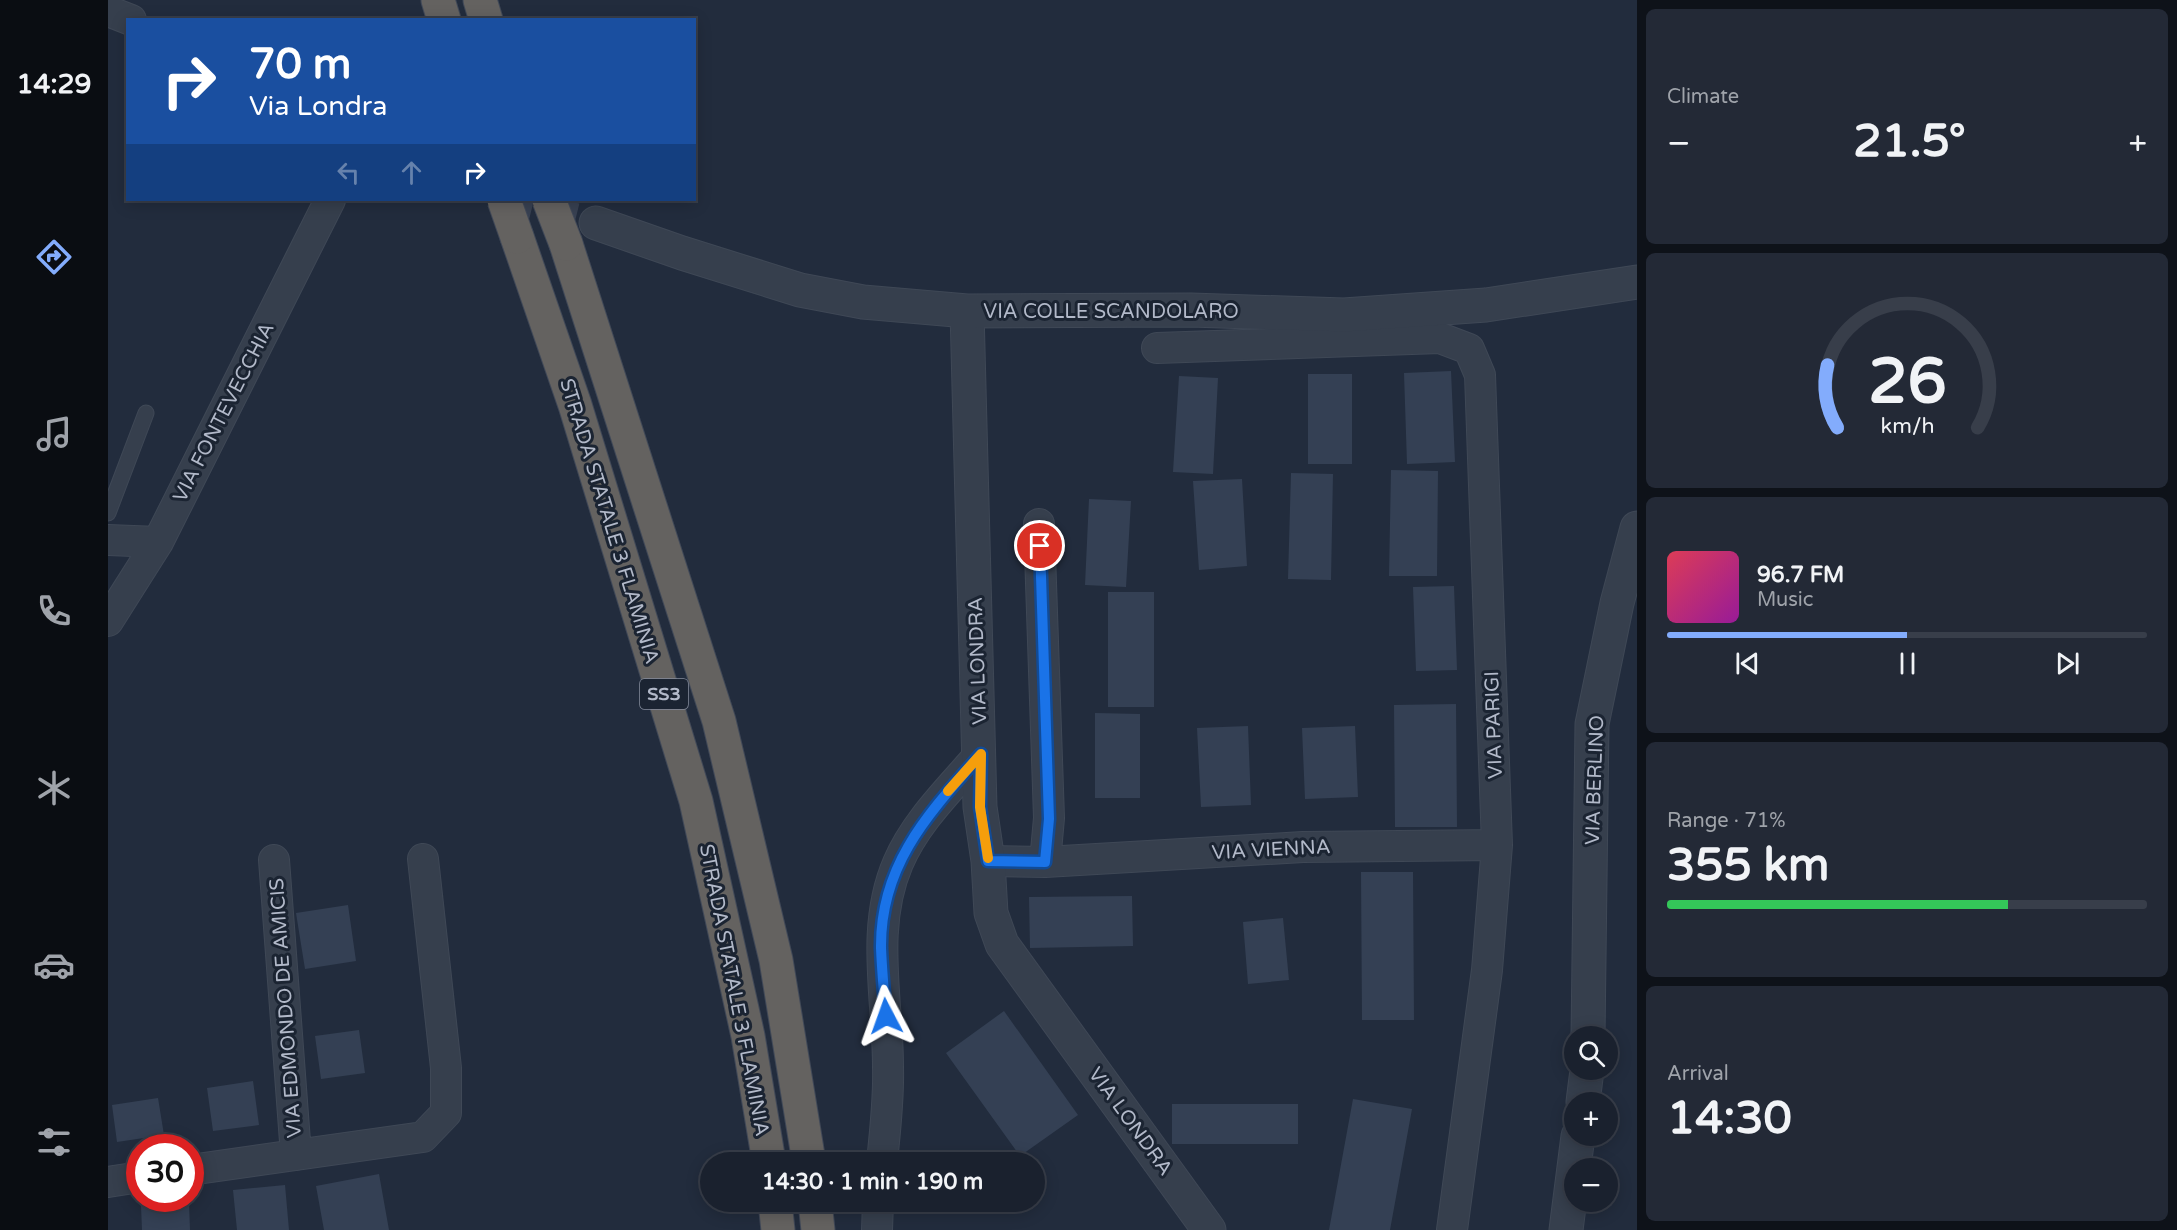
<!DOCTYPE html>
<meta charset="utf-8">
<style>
body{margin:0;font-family:"Varela Round",sans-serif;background:#232936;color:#f1f3f6;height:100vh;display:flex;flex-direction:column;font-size:22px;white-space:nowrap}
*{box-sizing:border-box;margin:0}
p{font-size:20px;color:#9fa3aa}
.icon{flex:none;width:33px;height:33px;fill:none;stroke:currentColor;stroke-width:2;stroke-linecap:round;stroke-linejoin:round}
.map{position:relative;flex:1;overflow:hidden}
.side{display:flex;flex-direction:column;gap:9px;padding:9px;background:#0e1219;width:540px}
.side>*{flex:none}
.top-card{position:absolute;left:18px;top:18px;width:570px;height:183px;border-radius:0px;box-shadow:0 3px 15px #0003,0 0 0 2px #383e4a;background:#1a4fa0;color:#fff;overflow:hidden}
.tools{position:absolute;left:1456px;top:1026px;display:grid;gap:12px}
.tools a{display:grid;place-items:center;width:54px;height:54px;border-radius:50%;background:#1a212e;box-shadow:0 3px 15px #0003,0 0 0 2px #383e4a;font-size:30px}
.speed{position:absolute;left:18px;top:1134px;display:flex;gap:12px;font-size:30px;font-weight:700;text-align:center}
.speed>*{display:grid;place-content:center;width:78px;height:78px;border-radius:50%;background:#1a212e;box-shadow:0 3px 15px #0003,0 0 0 2px #383e4a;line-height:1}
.speed .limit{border:9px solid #d22;background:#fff;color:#111}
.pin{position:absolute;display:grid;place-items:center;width:51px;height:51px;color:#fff;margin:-26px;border:3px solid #fff;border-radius:50%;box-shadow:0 2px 6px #0007}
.me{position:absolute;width:66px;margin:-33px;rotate:356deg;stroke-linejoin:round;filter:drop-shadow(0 0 4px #0008)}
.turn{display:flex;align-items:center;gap:21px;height:126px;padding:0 24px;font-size:27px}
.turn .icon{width:78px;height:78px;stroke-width:2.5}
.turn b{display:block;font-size:42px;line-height:51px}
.lanes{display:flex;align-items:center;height:57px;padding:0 24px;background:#0003;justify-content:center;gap:30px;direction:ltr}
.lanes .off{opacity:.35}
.big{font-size:45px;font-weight:700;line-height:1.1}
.side .card{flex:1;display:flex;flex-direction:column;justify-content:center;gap:9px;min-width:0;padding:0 21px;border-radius:9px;background:#232936}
.side .dial{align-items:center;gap:0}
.dial svg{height:156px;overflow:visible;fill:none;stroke:#383e4a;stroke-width:7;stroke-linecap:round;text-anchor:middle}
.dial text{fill:#f1f3f6;stroke:none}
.song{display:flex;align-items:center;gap:18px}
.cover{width:72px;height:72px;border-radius:9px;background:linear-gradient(135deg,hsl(350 70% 55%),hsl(300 70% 35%))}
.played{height:6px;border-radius:3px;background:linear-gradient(90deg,#83acfc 50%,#383e4a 50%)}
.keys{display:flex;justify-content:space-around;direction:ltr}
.heat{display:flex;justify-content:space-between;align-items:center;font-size:33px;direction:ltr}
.charge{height:9px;border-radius:4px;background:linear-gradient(90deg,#34c759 71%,#383e4a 0)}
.trip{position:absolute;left:592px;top:1152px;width:345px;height:60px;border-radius:30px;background:#1a212e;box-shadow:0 3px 15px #0003,0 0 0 2px #383e4a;font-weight:700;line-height:60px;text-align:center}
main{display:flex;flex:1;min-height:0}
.tabs{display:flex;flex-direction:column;width:108px;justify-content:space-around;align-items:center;background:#0a0d12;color:#9fa3aa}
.tabs .icon{width:42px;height:42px}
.tabs .selected{color:#83acfc}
.tabs b{font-size:27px;color:#f1f3f6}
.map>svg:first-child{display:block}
.building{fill:#344054}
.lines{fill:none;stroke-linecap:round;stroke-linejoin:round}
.minor-tunnel{stroke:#384152;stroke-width:30;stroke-dasharray:30 15;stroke-linecap:butt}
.service-casing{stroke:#3f4856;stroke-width:17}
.minor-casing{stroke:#3f4856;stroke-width:32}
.tertiary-casing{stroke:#3f4856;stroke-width:35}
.trunk-casing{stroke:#414958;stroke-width:35}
.service{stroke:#363f4d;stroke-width:15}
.minor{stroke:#363f4d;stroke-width:30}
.tertiary{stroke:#363f4d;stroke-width:33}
.trunk{stroke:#646260;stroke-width:33}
.trunk-bridge-casing{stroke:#414958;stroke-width:35;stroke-linecap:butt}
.trunk-bridge{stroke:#646260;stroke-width:33}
.route-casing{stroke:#114b97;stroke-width:15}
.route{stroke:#1a73e8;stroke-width:10}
.slow{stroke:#f59e0b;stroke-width:10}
.labels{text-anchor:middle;stroke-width:6;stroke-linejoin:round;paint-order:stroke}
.shield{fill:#1b2432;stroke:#858c9c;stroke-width:1.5}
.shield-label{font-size:18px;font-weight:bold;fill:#b2b9c9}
.street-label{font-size:20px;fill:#b2b9c9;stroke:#1b2432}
</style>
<main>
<nav class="tabs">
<b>14:29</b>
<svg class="icon selected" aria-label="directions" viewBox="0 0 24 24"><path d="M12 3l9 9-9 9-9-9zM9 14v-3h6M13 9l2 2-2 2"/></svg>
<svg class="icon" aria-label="music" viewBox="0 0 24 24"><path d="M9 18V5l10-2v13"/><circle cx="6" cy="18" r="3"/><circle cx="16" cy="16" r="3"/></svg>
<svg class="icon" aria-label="phone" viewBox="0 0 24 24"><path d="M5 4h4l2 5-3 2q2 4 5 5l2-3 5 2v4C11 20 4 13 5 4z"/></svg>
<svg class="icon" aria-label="climate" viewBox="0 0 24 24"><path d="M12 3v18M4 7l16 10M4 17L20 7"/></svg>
<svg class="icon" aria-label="car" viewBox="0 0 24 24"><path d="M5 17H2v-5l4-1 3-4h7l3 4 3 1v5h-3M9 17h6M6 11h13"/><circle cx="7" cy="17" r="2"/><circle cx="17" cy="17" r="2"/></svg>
<svg class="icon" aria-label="filters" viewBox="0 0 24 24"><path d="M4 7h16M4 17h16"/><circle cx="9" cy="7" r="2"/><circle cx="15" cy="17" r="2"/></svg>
</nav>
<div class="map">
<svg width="1529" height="1230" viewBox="0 0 1529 1230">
<rect width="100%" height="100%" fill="#222c3d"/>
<path class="building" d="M1343,371L1347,462L1299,464L1296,373Z
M1200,374H1244V464H1200Z
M1071,376L1110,378L1105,474L1065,472Z
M1283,470L1330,471L1329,576H1281Z
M1183,473L1225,474L1223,580L1180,579Z
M1134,479L1139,566L1091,570L1085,481Z
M981,499L1023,501L1018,587L977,585Z
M1346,586L1349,670L1308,671L1305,587Z
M1000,592H1046V707H1000Z
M1348,704L1349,827H1287L1286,705Z
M987,713L1032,714V798H987Z
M1140,726L1143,805L1093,807L1089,728Z
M1247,726L1250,797L1197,799L1194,728Z
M1253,872H1305L1306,1020H1254Z
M1024,896L1025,946L922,948L921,897Z
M240,905L248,961L197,969L188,913Z
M1175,918L1181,980L1140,984L1135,922Z
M896,1011L970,1115L912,1156L838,1053Z
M251,1030L257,1073L213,1079L207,1036Z
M145,1081L151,1125L105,1131L99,1088Z
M50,1098L56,1135L9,1142L4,1105Z
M1245,1099L1304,1109L1282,1230H1221Z
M1064,1104H1190V1144H1064Z
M271,1174L281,1230H216L208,1186Z
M177,1185L181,1230H129L125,1190Z
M81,1204L82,1230H34L33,1206Z"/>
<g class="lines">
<path class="minor-tunnel" d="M395,200L488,223"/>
<g class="service-casing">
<path id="service" d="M0,513L38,413"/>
</g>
<g class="minor-casing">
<path id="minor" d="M0,11L23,20
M1049,348L1332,338L1361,349L1372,375L1389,845L1379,970L1344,1230
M931,524L941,818L937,862
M0,540L50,542
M0,621L50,542L222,200
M166,860L188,1155
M880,861L937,862L1195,847L1389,845
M774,1162C777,1131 781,1099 780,1067C780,999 762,928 790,863C808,821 843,788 872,754
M82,1170L315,1137L338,1113V1068L315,859
M0,1182L32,1177
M769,1230L770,1202"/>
</g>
<g class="tertiary-casing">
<path id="tertiary" d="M488,223L574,253L692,290L755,302L859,311L1083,310L1236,315L1378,305L1529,282
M859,311L872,807L880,861L883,913L894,944L1101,1230
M1480,1036L1484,724L1509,603L1529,528
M1475,1102L1479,1070
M1458,1230L1470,1136"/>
</g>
<g class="trunk-casing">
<path id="trunk" d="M330,0L336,20
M372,0L378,20
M409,237L467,405L588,801L640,1036L661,1162
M458,244L611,721L668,960L701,1162
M667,1202L670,1230
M707,1202L710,1230"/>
</g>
<use href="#service" class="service"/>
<use href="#minor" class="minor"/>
<use href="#tertiary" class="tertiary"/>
<use href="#trunk" class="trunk"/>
<g class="trunk-bridge-casing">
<path id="trunk-bridge" d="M396,200L409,237
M441,200L458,244"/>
</g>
<use href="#trunk-bridge" class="trunk-bridge"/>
</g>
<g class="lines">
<g class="route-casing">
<path id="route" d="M778,1016C776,994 774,971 773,948C772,864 821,813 873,754L872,807L880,861L937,862L941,819L932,546"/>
</g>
<use href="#route" class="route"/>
<path class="slow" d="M840,791L873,754L872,807L880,858"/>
</g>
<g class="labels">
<rect class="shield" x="532" y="679" width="48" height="30" rx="4.5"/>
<g class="shield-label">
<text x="556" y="700">SS3</text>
</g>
<g class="street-label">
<text x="1003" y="318">VIA COLLE SCANDOLARO</text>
<text transform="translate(115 412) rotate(-63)" y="7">VIA FONTEVECCHIA</text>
<text transform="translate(502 521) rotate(73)" y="7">STRADA STATALE 3 FLAMINIA</text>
<text transform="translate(869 661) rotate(-92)" y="7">VIA LONDRA</text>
<text transform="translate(1385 725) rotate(-92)" y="7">VIA PARIGI</text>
<text transform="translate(1486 780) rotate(-88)" y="7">VIA BERLINO</text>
<text transform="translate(1163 849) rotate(-3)" y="7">VIA VIENNA</text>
<text transform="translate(627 990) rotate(79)" y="7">STRADA STATALE 3 FLAMINIA</text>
<text transform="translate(177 1008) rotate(-94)" y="7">VIA EDMONDO DE AMICIS</text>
<text transform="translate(1023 1121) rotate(54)" y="7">VIA LONDRA</text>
</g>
</g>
</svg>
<div class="tools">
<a><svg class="icon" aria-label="search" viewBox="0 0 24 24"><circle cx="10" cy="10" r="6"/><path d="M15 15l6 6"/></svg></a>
<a>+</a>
<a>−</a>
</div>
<div class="speed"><div class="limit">30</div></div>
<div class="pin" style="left:932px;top:546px;background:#d93025"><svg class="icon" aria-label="arrive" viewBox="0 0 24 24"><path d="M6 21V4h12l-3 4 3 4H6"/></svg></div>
<svg class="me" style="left:778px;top:1016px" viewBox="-20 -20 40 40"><path d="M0-17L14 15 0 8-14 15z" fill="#1a73e8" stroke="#fff" stroke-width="4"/></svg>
<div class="trip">14:30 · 1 min · 190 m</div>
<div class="top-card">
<div class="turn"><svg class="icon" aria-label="right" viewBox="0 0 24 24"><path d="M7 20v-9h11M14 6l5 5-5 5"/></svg><div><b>70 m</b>Via Londra</div></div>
<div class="lanes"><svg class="icon off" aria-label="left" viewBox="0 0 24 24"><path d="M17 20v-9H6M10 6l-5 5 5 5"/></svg><svg class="icon off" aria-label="ahead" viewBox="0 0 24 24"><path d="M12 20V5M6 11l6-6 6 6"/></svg><svg class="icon" aria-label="right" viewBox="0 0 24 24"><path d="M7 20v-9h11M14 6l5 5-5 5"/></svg></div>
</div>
</div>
<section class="side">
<div class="card"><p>Climate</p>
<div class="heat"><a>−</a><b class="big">21.5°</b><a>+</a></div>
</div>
<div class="card dial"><svg viewBox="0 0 100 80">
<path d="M14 69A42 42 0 1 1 86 69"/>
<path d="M14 69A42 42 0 0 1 9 37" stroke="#83acfc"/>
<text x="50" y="56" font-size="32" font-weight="700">26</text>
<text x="50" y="72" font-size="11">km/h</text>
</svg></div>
<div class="card">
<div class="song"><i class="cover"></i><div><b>96.7 FM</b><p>Music</p></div></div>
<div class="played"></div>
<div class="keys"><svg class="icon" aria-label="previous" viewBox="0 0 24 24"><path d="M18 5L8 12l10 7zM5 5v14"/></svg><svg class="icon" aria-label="pause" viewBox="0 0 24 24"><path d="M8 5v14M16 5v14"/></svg><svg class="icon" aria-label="next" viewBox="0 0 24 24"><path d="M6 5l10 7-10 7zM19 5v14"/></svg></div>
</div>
<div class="card"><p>Range · 71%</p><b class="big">355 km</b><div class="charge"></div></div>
<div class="card"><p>Arrival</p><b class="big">14:30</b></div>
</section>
</main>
